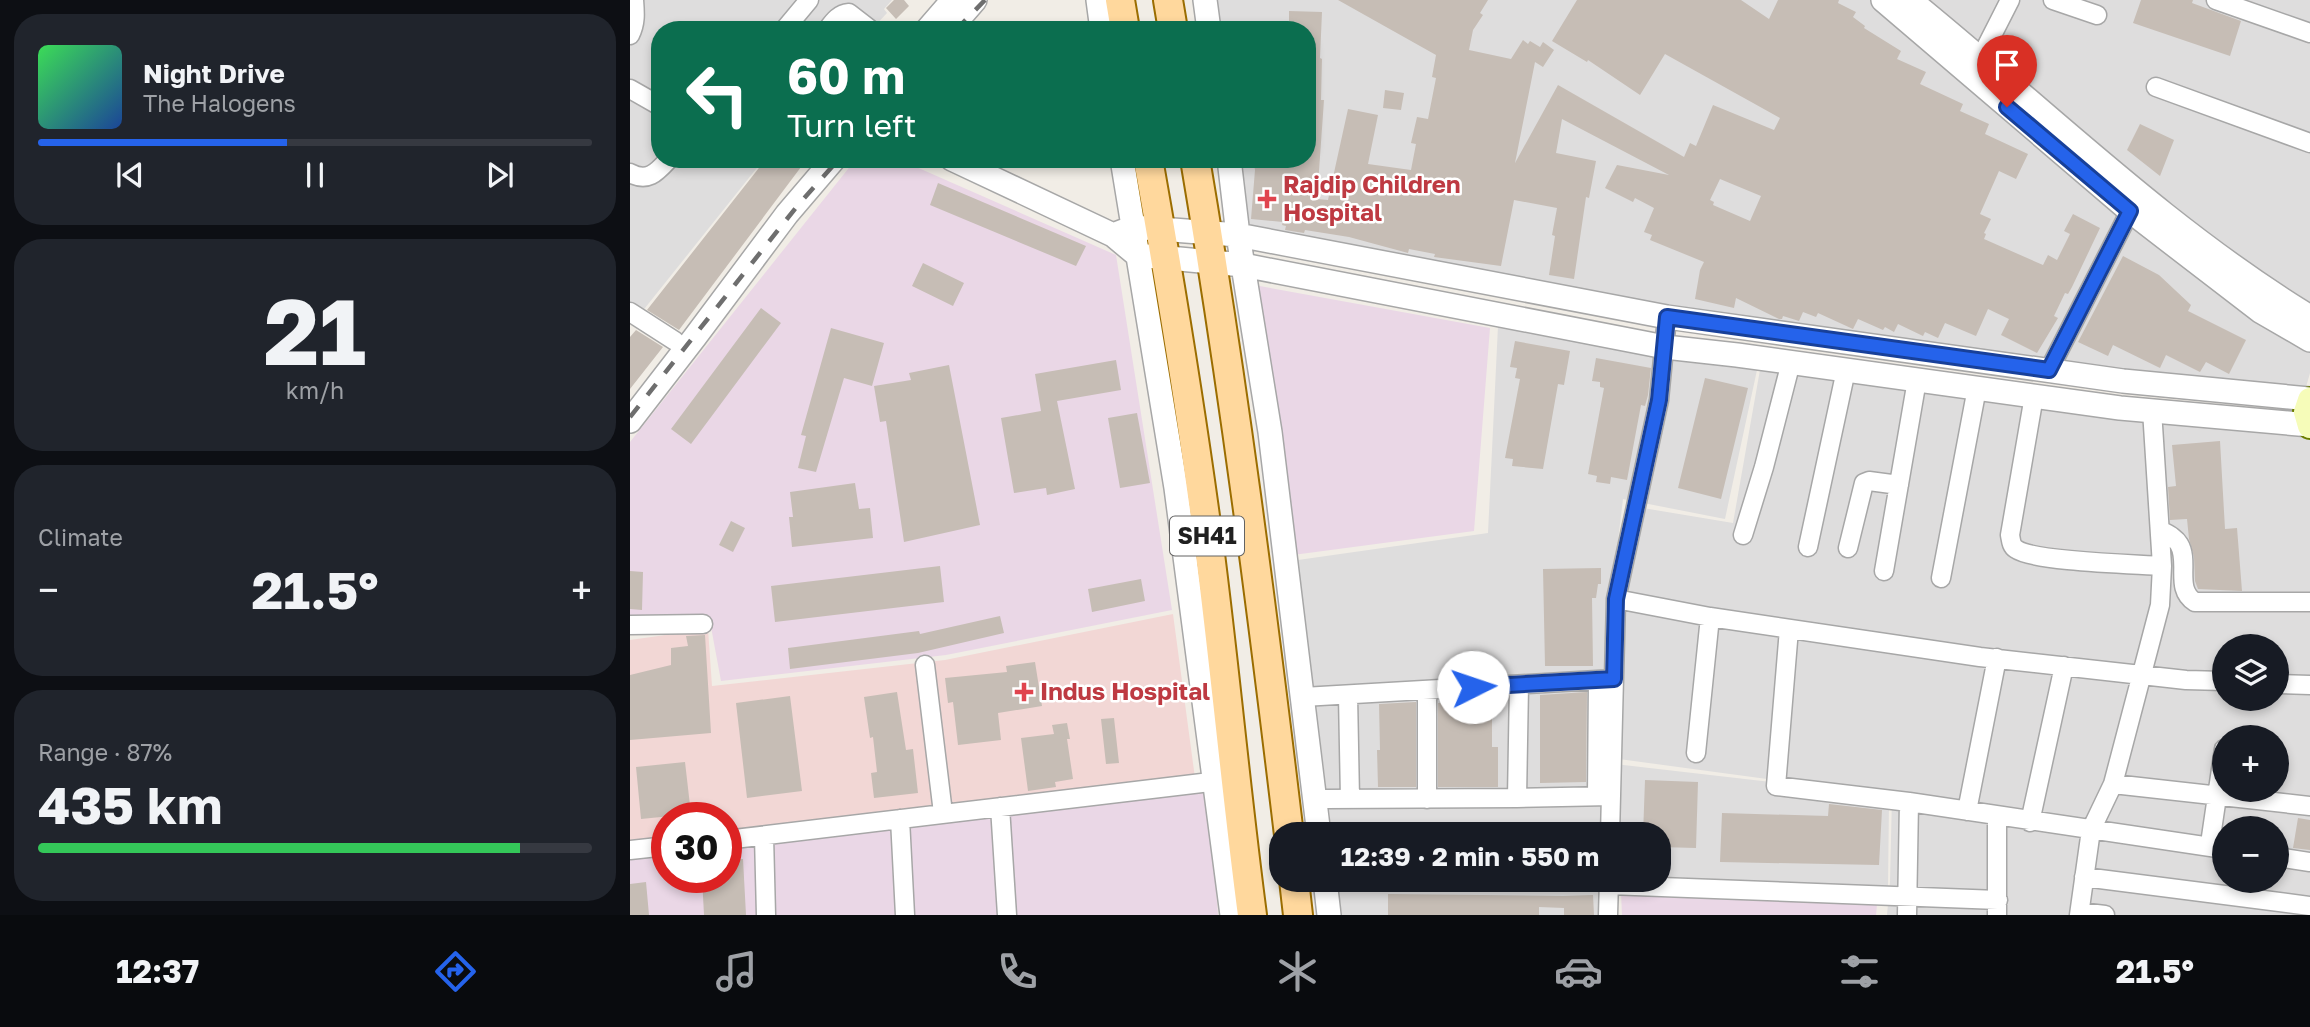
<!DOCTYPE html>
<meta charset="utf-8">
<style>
body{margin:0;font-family:"Golos Text",sans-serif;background:#20242c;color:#f1f3f6;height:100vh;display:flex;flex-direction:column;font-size:26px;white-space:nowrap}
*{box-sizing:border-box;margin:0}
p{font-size:23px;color:#9ea1a6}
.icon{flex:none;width:38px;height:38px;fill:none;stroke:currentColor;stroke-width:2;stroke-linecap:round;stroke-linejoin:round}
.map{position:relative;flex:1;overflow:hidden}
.panel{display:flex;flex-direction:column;gap:14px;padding:14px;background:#0d0f14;width:630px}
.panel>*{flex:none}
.banner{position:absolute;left:21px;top:21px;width:665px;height:147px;border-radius:28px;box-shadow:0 4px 10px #0003;background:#0b6e4f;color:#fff;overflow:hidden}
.buttons{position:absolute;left:1582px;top:634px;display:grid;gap:14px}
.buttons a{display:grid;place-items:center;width:77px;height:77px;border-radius:50%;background:#171b24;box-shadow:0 4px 10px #0003;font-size:35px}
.speed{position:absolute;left:21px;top:802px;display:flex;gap:14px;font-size:35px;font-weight:700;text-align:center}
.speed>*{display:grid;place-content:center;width:91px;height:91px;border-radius:50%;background:#171b24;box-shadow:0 4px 10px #0003;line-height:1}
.speed .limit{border:10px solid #d22;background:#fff;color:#111}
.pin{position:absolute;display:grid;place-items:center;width:60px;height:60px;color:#fff;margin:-72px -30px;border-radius:50% 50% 50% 0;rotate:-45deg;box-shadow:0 0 7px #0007}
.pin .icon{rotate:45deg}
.me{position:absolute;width:77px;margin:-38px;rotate:86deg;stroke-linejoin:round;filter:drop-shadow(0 0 5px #0008)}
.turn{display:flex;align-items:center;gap:24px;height:147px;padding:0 21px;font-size:32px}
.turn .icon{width:91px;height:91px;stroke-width:2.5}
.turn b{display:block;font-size:49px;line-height:60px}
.big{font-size:52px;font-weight:700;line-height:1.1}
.panel .tile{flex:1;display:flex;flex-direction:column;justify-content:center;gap:10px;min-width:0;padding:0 24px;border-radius:28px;background:#20242c}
.panel .dial{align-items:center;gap:0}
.dial b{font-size:91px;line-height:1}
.song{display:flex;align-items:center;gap:21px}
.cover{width:84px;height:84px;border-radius:10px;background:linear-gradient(135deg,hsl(130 70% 55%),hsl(220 70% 35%))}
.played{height:7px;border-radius:4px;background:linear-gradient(90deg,#2563eb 45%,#363941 45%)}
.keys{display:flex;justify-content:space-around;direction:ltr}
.heat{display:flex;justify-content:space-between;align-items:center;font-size:38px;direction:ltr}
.charge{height:10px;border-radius:5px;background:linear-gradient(90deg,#34c759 87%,#363941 0)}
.trip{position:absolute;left:639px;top:822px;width:402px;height:70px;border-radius:28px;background:#171b24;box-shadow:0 4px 10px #0003;font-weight:700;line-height:70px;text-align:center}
.dock{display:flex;height:112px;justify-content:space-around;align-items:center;background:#090b0e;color:#9ea1a6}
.dock .icon{width:49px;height:49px}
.dock .current{color:#2563eb}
.dock b{font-size:32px;color:#f1f3f6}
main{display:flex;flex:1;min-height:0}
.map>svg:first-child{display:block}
.residential{fill:#dedddd;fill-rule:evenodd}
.commercial{fill:#f2d7d5}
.industrial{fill:#ead7e6}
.building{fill:#c6bdb5;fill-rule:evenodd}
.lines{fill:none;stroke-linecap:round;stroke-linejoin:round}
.minor-casing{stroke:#a7a7a7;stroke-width:21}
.tertiary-casing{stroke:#a7a7a7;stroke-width:26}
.secondary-casing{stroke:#6b7c01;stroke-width:28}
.primary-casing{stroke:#9b6d00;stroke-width:32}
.minor{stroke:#fff;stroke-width:18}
.tertiary{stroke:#fff;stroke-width:23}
.secondary{stroke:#f6fcb9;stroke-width:24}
.primary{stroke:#ffd89d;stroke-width:28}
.rail{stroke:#6e6e6e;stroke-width:4.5;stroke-dasharray:14 14;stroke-linecap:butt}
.route-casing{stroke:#184099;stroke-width:18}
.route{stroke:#2563eb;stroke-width:12}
.health-dot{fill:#e0444e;stroke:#fff;stroke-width:2.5}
.labels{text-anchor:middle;stroke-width:5;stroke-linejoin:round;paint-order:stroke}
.shield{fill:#fff;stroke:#636363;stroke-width:2}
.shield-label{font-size:23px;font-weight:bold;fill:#202020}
.health-label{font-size:24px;font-weight:bold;fill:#be3a42;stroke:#fff;text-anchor:start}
</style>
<main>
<section class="panel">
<div class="tile">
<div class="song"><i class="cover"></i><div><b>Night Drive</b><p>The Halogens</p></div></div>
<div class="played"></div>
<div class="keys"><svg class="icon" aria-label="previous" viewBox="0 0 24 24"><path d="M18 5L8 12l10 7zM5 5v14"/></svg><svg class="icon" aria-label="pause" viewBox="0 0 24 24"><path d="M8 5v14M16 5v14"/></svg><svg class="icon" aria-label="next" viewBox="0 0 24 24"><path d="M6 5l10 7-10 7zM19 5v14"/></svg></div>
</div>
<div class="tile dial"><b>21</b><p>km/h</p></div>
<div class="tile"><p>Climate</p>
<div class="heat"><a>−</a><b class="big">21.5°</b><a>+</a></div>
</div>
<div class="tile"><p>Range · 87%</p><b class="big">435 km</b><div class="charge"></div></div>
</section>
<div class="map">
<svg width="1680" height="915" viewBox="0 0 1680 915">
<rect width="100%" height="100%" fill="#f1ede6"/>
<path class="residential" d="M0,0H172L146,30H30V102L0,86Z
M180,0H262L254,9L257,13L243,28L225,13L194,30H155Z
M577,0H1242L1680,347V373L1674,394L1036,310L613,228L603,159H677V30H582Z
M1287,0H1680V309L1496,176Z
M0,93L30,109V159L0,180Z
M41,159H134L11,313L0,307V185L5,178Z
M868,326L1127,370L1095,519L993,499L981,598L976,763L1141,782L1259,801L1258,888L1029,877V835H702L668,560L858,533Z
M1131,364L1680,438V915H1257L1260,882L1262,796L989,759L991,607L1013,508L1103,523ZM1594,646H1647V698H1594ZM1594,737H1647V789H1594ZM1594,828H1647V880H1594Z
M707,880H969L970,915H712Z"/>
<path class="commercial" d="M543,614L565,778L96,833V817H37V840L0,844V640L78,629L82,686L315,660Z"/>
<path class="industrial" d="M226,159H268L486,255L542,610L316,655L91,681L81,627L0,635V442Z
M624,285L860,328L844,531L663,555Z
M578,788L588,915H0V853L37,849V877H96V842Z
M991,893L1247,905L1246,915H992Z"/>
<path class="building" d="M264,0H274L279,6L266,19L256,8Z
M708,0H858L850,13L853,15L843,30L839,50L881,59L893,40L898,44L900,41L910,47L913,42L924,50L913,67L905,62L885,163L928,85L1054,157L1060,143L1066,146L1083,105L1144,130L1150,118L1035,54L1010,95L958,60L957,62L922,41L947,0H1111L1139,19L1148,0H1209L1208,3L1226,12L1223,17L1235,26L1234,28L1271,51L1267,59L1296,72L1290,84L1333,104L1330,111L1359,124L1355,134L1398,154L1386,179L1369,171L1350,214L1361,219L1354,233L1356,234L1354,239L1413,265L1418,255L1427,260L1440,234L1434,231L1443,214L1470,228L1442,287L1438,294L1435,293L1424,316L1428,318L1407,353L1371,335L1379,319L1358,309L1346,336L1315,323L1308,338L1295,332L1293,336L1268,324L1264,332L1255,327L1253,330L1228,319L1223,329L1188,313L1186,317L1173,312L1169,321L1153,316L1152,319H1149L1106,298L1104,308L1065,299L1070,270L1074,262L1020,240L1022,235L1014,232L1024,208L1005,198L1003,202L975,188L987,165L1039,175L932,119L926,153L966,161L959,198L956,197L944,279L919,275L925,236L922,235L927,208L884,200L871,266L804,257L805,254L779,249L778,253L719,237L675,230L674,233L655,230L656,226L652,225L653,222L621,219L625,170L623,159H677V30H659V11L692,12L690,58L692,59L691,100H694L687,199L698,200L718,109L748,115L738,164L781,170L786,144L781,143L787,117L798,119L806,78L802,77L806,55ZM1090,179L1131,196L1120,221L1083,205L1084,202L1080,200Z
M1511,0H1563L1562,3L1611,21L1600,56L1503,23Z
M755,90L774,93L771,110L753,108Z
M1510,124L1544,140L1530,176L1497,150Z
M136,159H177L49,330L17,310Z
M308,183L456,246L446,266L300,205Z
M1493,256L1529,275L1561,305L1558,311L1616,340L1599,374L1576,362L1570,372L1536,355L1530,368L1483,345L1478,356L1448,342Z
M293,263L334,283L323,306L282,286Z
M131,308L151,323L61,444L41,429Z
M201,328L254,343L242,386L214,378L186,472L168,468L176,436L171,435Z
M6,330L33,347L0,389V337Z
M885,341L940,351L934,385L928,384L913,469L882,466L883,459L875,458L890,379L885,378L887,368L880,367Z
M966,358L1021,368L1018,395L1015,406L1011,405L997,480L981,477L980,484L966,482L967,476L958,474L974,388L970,387V382L962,381Z
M486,360L491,390L427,401L445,489L417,495L416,488L384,493L371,418L411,411L405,374Z
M319,365L350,525L274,542L256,421L250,422L244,386L281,380L279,373Z
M1075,378L1118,388L1091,499L1048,488Z
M507,413L520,483L490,488L478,418Z
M1590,441L1595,529L1607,528L1612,591L1568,589L1565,581L1564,557L1559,539L1557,519L1540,520L1538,487L1546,486L1542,445Z
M225,483L229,509L240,508L243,538L162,547L159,517H163L160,492Z
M101,521L115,528L103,552L89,545Z
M310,566L314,602L145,622L141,586Z
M971,568V584H968L966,598H962L963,666H915L913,569Z
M0,571L13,572L12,610L0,609Z
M511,579L515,601L462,612L458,589Z
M370,616L374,633L288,653L160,669L158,648L289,631L290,634Z
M75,635L81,733L0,740V675L41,665V648L58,646L56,636Z
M405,662L412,706L368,713L371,740L328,745L323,702L318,703L315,678L377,672L376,666Z
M267,692L276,750L283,749L288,793L244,798L241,773L247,772L243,737L240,738L234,697Z
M957,692L956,782L910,783V695Z
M160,696L172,791L117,798L106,703Z
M786,702V787H748L747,750H750L749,704Z
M808,703H862V747H868V787H808Z
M484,718L489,763L476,764L471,719Z
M437,723L440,739H437L443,779L425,782L426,787L398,791L391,738L424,734L422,725Z
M55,762L61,814L11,819L6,767Z
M1015,780L1068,782L1066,848L1029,847V835H1013Z
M1199,804L1252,810L1249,865L1090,862L1092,813L1198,816Z
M1668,818L1680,820V850L1663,848Z
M113,859L116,915H74L72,877H96V860Z
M16,882L19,915H0V884Z
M758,894L933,896L963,895L964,915H934V908L909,907V915H758Z"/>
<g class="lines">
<g class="minor-casing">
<path id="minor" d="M1423,0L1467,15
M1586,0L1680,33
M154,30L179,0
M197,30C203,22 208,14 219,13L241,30
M0,35C6,23 5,13 4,0
M1341,66L1351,57L1380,0
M1526,87L1680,143
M0,89L30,106
M0,173C18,183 27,172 39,159
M0,312L45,341
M1419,370L1500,211
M1404,396L1380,535C1381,540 1381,546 1386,549C1404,562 1506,564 1532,566
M1530,530C1537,534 1545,537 1549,544C1560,562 1544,589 1565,602H1680
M1113,535L1134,467L1161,362
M1178,547L1216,370
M1218,548L1234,483L1239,481L1269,485
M1254,571L1287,380
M1311,578L1347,388
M986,599L1029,400L1037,317
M0,625L73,624
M1159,629L1146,786L1279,802
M295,665L313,813
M1647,684L1680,685
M889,685L887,798L981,796
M718,695L720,799
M673,697L984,679
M1066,753L1080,617
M1483,784L1680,806
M967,796L968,680
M695,799L887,798
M797,799V690
M370,807L377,915
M1337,811L1367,658
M270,819L275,915
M1400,822L1434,666
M980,835L986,599L1080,617L1350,657L1556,680L1594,681
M134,836L136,915
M1581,837L1594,749
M96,840L597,780
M0,850L37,846
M1647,857L1680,862
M1454,877L1680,906
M979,885L1368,900
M1450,912L1475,915
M978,915L979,880
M1277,915L1279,802L1594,849
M1367,915V817
M1449,915L1461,830L1483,784L1530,605L1532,566L1522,410"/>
</g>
<g class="tertiary-casing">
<path id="tertiary" d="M468,0L472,30
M575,0L579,30
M1253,0L1500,211L1630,311L1680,340
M1280,0C1412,107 1534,228 1680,317
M297,30L323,0
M319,30L345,0
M322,159L483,235L507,255L613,265L1035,347L1107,355L1490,408L1680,425
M492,159L546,488L602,915
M599,159L608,235L640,432L689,835
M483,235L504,227L608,235L1037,317L1493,381L1680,399
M0,421L65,337L157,214L204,159
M695,880L699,915"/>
</g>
<g class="secondary-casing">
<path id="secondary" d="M1680,400L1676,412L1680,426"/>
</g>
<g class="primary-casing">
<path id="primary" d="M490,0L495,30
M538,0L543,30
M518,159C540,283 560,406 577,531C594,659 605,787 622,915
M565,159C603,383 632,609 659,835
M664,880L668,915"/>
</g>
<use href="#minor" class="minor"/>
<use href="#tertiary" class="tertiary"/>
<use href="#secondary" class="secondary"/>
<use href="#primary" class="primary"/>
<path class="rail" d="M326,30L355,0
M0,417L168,205L209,159"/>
</g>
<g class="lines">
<g class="route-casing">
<path id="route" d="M843,687L984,679L986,599L1029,400L1037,317L1419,370L1500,211L1377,107"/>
</g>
<use href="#route" class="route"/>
</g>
<g class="health-dot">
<path d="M633.5 188.5h7v7h7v7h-7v7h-7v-7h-7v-7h7z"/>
<path d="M390.5 681.5h7v7h7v7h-7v7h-7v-7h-7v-7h7z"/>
</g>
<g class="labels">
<rect class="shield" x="540" y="516.5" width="74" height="39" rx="5"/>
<g class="shield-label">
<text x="577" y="544">SH41</text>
</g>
<g class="health-label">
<text x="653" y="193">Rajdip Children<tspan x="653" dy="28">Hospital</tspan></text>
<text x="410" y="700">Indus Hospital</text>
</g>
</g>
</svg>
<div class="buttons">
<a><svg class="icon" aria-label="layers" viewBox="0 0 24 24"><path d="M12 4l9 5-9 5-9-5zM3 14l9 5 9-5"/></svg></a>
<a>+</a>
<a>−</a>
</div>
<div class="speed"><div class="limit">30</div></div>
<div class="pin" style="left:1377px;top:107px;background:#d93025"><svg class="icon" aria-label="arrive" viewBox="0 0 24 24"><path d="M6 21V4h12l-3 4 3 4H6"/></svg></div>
<svg class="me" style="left:843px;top:687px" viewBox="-20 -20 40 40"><circle r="19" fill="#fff"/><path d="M0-13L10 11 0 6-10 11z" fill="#2563eb"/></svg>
<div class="trip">12:39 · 2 min · 550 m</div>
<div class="banner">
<div class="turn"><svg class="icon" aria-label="left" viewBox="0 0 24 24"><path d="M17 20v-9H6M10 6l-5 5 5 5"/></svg><div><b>60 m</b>Turn left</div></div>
</div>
</div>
</main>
<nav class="dock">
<b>12:37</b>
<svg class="icon current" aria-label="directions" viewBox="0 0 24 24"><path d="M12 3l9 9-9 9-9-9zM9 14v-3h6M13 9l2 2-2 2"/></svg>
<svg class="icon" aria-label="music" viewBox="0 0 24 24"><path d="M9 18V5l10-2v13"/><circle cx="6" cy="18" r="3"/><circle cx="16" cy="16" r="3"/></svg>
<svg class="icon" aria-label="phone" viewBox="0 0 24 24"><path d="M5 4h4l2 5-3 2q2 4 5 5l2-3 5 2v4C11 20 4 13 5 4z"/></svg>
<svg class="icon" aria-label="climate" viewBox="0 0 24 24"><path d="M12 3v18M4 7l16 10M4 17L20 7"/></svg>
<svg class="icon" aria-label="car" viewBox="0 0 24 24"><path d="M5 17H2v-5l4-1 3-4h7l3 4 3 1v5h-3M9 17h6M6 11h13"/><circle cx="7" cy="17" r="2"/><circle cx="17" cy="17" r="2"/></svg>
<svg class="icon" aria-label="filters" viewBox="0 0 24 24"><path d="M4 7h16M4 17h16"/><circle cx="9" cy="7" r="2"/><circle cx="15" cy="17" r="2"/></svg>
<b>21.5°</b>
</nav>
